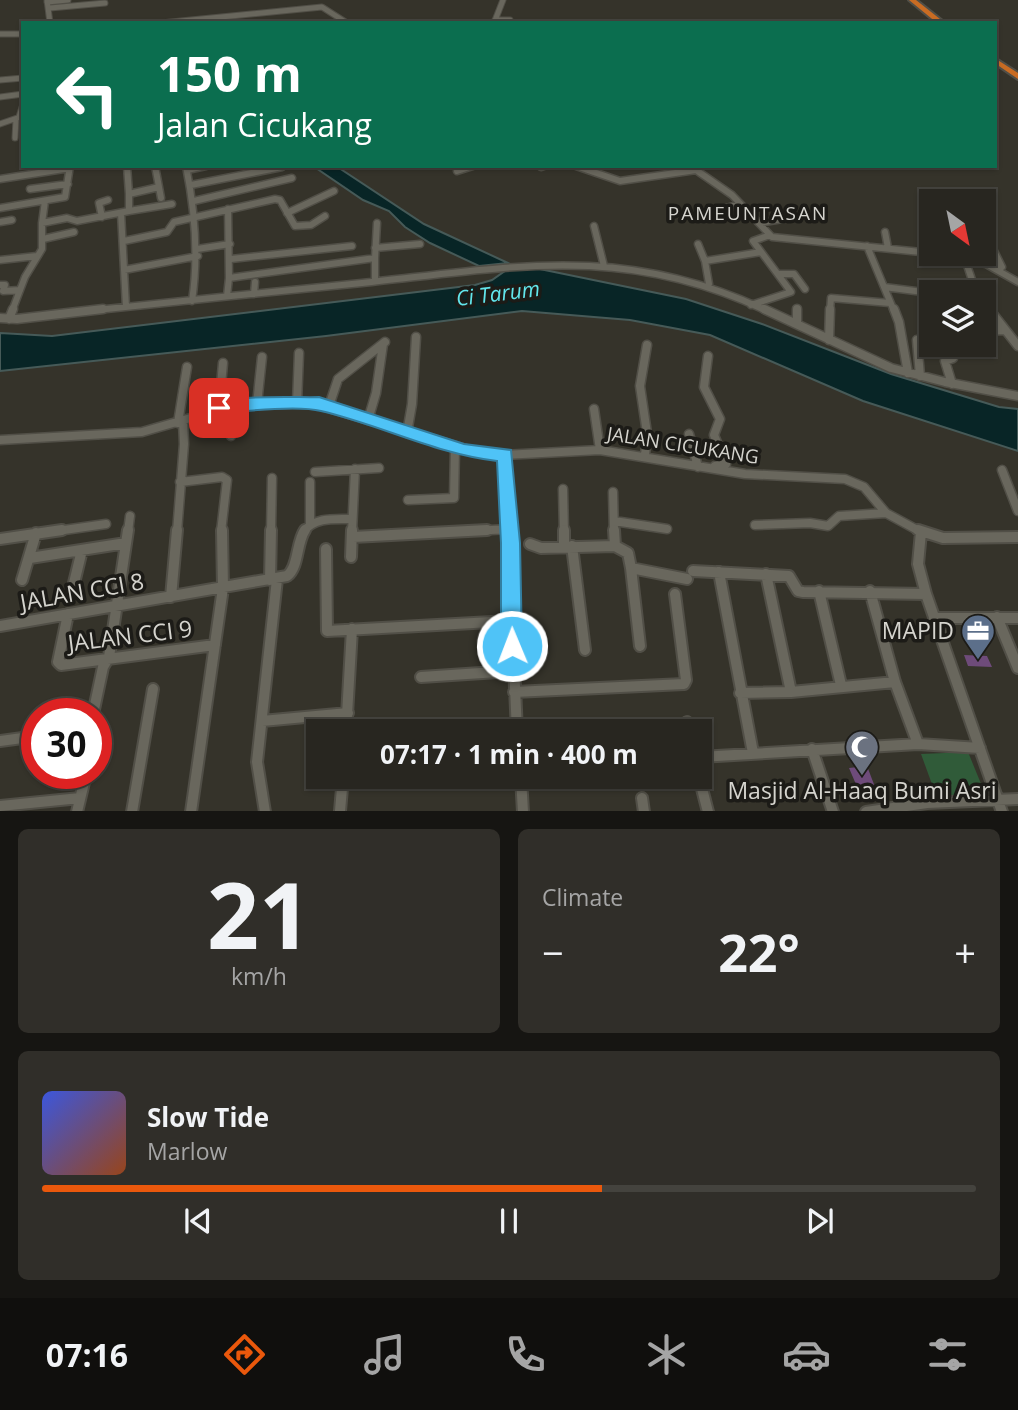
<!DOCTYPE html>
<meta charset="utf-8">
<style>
body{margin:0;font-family:"Open Sans",sans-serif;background:#302e29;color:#f1f3f6;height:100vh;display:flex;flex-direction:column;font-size:26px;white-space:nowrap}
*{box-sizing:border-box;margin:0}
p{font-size:23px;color:#a5a5a5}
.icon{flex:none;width:38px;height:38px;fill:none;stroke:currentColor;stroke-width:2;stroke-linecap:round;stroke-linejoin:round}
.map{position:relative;height:811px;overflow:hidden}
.details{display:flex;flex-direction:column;gap:18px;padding:18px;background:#161512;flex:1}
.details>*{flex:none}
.banner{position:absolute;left:21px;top:21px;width:976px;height:147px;border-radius:0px;box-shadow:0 2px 5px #0004,0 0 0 2px #44433e;background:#0b6e4f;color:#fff;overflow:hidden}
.needle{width:46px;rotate:147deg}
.tools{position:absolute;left:919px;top:189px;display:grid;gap:14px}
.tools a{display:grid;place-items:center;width:77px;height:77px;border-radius:0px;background:#282620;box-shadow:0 2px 5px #0004,0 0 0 2px #44433e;font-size:35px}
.speed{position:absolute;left:21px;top:698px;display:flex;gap:14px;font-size:35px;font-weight:700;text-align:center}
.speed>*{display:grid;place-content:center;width:91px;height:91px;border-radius:50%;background:#282620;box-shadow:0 2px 5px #0004,0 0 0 2px #44433e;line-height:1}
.speed .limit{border:10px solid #d22;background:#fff;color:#111}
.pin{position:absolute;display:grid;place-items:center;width:60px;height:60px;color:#fff;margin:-30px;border-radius:14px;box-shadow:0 4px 10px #0006}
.me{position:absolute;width:77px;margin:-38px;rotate:359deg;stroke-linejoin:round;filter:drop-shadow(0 0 5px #0008)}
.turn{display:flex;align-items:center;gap:24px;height:147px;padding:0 21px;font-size:32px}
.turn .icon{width:91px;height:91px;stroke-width:2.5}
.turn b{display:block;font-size:49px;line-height:60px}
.big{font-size:52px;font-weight:700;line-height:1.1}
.details .widget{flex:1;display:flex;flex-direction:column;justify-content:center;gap:10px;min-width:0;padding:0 24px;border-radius:10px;background:#302e29}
.details .dial{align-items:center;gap:0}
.dial b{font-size:91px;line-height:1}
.song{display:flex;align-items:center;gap:21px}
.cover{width:84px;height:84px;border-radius:10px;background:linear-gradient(135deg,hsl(230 70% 55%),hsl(20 70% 35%))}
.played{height:7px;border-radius:4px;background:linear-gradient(90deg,#ea580c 60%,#44433e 60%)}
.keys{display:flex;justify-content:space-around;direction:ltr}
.heat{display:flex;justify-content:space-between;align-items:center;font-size:38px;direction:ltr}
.details .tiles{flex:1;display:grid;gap:18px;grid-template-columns:1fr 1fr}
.widget:last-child{grid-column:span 2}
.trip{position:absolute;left:306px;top:719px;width:406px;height:70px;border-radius:0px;background:#282620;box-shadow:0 2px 5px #0004,0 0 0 2px #44433e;font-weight:700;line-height:70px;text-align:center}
.tabs{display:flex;height:112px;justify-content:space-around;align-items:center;background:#100f0d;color:#a5a5a5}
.tabs .icon{width:49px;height:49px}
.tabs .selected{color:#ea580c}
.tabs b{font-size:32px;color:#f1f3f6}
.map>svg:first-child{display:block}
.green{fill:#305b39}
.water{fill:#082526;stroke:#465a58;stroke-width:2}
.building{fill:#6e4b7a}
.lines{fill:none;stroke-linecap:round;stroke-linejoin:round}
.minor-far3-casing{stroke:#514f47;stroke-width:7}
.minor-far2-casing{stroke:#514f47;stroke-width:9}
.minor-far1-casing{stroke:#514f47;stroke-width:11}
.minor-casing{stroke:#514f47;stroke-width:14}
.highway-casing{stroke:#514f47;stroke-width:4}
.minor-far3{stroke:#69675d;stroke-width:5}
.minor-far2{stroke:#69675d;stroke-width:6}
.minor-far1{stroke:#69675d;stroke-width:8}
.minor{stroke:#69675d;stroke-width:10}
.highway{fill:#c96c23;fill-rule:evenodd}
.route{fill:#4fc3f7;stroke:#337fa1;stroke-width:2}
.labels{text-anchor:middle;stroke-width:7;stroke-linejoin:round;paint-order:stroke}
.far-quarter-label{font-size:19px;letter-spacing:2px;fill:#d5d4ce;stroke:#1c1b17}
.street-label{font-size:19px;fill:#d5d4ce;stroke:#1c1b17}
.water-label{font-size:21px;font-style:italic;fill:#62e6ec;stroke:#1c1b17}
.near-street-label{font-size:23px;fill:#d5d4ce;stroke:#1c1b17}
.near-poi-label{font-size:23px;fill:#d5d4ce;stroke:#1c1b17;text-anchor:end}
</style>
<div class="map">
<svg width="1018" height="812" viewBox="0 0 1018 812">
<rect width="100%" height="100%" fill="#35332a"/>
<path class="green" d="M968,752L986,796L937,798L921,754Z"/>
<path class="water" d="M313,166H336L424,224L508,263L479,266L430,243L405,227L389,211L363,200Z
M530,267L686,299L762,324L891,374L999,407L1018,409V451L863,401L710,335L630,320L522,311L326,336L0,371V333L52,336L475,285L492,280L505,271Z"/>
<path class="building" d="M964,655L987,656L992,667L968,666Z
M867,766L875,787L858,789L849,768Z"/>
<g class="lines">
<g class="minor-far3-casing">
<path id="minor-far3" d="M47,0L50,23
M47,2L68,0
M50,8L105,3
M495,20H510
M161,23L322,7L347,23
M494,23L503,0
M0,34H23
M0,80L23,78
M0,97L23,94
M19,117L23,104
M0,124L23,116
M15,138L16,119"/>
</g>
<g class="minor-far2-casing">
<path id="minor-far2" d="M127,166L129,194
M186,166C195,211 199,255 192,301
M576,166L620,181L696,170L732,195L772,237L931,253
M541,167L544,166
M187,170L206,166
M457,171L473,166
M0,179L70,168
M191,185L282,167
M159,187L161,198
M30,189L68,184
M194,201L292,178
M0,208L65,197L70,166
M228,209L229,278
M723,209L740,204
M129,211L172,204
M121,213L126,307
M287,213L334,191
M102,217L99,203L108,200
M0,222L12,220
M42,223L45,201
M759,223L788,218
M594,226L604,266
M885,232L888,248
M43,239L74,232
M124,241L167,232L174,222L275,199L280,200L295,226L311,225L325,216
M698,244L705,261L709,284
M984,244L991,245L1002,267L995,268
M867,246L894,311
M375,248L420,244
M197,249L230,244
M934,254L986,264L1018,282
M982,254L986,264
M375,258V281
M231,259L352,246
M965,259L976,292
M0,260L37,256
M705,261L761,252
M124,270L198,256
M778,274H794L805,289
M0,285H5L3,291L20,290
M884,287L931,293
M254,294L255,282
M227,296L229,278L375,258L377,223
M984,303L990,311
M751,305L791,292L753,241L770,235
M12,311L25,277L42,249V223L67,218L77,221L129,211V194L159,187L155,166
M87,311C179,301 270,292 362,283C512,267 624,243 767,311
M830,311L831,298L890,303"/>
</g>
<g class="minor-far1-casing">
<path id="minor-far1" d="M764,309L891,368L945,382L1018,396
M797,309V324
M894,309L899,322L908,373
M989,309L1018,346
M0,318L17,319L103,309
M9,319L13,309
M984,331L1005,330
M829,340L830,309
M917,340L920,376
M944,345L953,358L945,361L952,384
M708,356L704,387L720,419L714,435L726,464L715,466
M297,403L299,353
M257,404L262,357
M329,406L338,379L385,342
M219,408L223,363
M594,409L600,450
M368,420L376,393L383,344
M178,423L187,367
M407,433L412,404L416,337
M689,434L698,467
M231,436L232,406
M0,440L142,432L232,406L312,403L476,452L505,455L600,450L745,474L845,479L864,487L886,513L921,532
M505,455L508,532
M645,456L647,433L640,386L647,345
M1002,470L1018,511
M315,472L379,468
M180,482L222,477L227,480L221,532
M310,482V524
M563,489L564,532
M613,492L614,532
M408,500L454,498L455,448
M614,521L667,529
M755,525L810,523L828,526L839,516L886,513
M50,532L106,524
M128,532L130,516
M177,532L184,444L183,421
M271,532L272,478
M303,532C315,517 333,519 351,519
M352,532L355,469
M453,532L510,529"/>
</g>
<g class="minor-casing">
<path id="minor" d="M508,530L517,732
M564,530V546
M614,530L615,546
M918,530L943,538L1018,537
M921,532L918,564L926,594L1002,812
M353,537L487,530
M0,539L62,530
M530,544L541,548L615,546L628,553L631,568L687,579
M572,546L585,650
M326,549L327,631L511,621
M351,557L352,530
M30,558L126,543
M631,568L640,646
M693,571L789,576L798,591L803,592L926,594
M719,572L753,753
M766,574L791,692
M22,580L36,533
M270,580L271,530
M74,583L82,550
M819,591L841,685
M870,591L895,682L918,744
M171,597L177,530
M68,614L58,662L61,665L215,645
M997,617L1018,668
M934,618H1018
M0,626L287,576C299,567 296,543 305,530
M421,677L512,671
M514,692L684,684L686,680L675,594
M740,693L791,692L895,682
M93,714L103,667L109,657L128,530
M262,721L348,713
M687,722L689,732
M346,732L352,629
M0,741L37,736
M812,749L833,812
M700,757L918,744L980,748
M521,777L523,812
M699,777L708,812
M642,798L644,812
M0,806L80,798
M340,811L343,777
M77,812L86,774
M132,812L153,689
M191,812L223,588L222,530
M265,812L257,762L277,579
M866,812L927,803L1018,799"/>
</g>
<g class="highway-casing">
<path id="highway" d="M909,0H916L945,23H937Z
M996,59L1018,73V79L996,64Z"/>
</g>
<use href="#minor-far3" class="minor-far3"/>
<use href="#minor-far2" class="minor-far2"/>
<use href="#minor-far1" class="minor-far1"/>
<use href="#minor" class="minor"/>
<use href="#highway" class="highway"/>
</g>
<path class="route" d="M319,397L464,444L511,450L520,543L522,646L519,653L512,656L504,653L501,646V543L497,461C436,454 381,425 321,411C297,405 244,411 219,414L211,408C220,393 299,398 319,397Z"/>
<defs>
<g id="office-pin" transform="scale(1.75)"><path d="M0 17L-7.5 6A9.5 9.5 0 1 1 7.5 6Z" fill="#5c6f8a" stroke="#1c1b17"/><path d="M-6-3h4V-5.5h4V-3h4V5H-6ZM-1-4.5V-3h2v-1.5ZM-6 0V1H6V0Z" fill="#fff"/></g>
<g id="mosque-pin" transform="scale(1.75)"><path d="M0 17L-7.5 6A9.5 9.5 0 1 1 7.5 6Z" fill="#6b7280" stroke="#1c1b17"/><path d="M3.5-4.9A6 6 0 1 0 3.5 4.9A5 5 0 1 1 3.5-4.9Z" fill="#fff"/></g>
</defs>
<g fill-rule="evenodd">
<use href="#office-pin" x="978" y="631"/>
<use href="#mosque-pin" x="862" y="747"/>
</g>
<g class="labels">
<g class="far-quarter-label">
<text x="748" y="220">PAMEUNTASAN</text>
</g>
<g class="street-label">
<text transform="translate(683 445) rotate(9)" y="7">JALAN CICUKANG</text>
</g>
<g class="water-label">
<text transform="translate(498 294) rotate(-7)" y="7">Ci Tarum</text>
</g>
<g class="near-street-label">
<text transform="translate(82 592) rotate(-10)" y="8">JALAN CCI 8</text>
<text transform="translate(130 636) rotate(-7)" y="8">JALAN CCI 9</text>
</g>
<g class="near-poi-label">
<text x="954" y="639">MAPID</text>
<text x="862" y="799" text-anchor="middle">Masjid Al-Haaq Bumi Asri</text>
</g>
</g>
</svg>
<div class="tools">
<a><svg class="needle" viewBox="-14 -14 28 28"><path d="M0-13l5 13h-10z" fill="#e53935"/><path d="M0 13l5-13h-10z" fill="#a5a5a5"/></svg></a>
<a><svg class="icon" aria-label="layers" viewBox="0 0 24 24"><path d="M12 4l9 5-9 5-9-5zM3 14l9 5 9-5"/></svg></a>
</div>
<div class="speed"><div class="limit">30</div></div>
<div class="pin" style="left:219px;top:408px;background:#d93025"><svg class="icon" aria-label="arrive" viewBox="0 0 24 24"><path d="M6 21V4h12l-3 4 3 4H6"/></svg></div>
<svg class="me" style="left:512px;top:646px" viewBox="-20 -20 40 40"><circle r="17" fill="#4fc3f7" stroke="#fff" stroke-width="3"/><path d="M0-11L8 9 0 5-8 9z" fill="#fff"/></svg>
<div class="trip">07:17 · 1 min · 400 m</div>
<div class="banner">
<div class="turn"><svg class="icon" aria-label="left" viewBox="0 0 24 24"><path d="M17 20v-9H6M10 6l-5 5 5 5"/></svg><div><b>150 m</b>Jalan Cicukang</div></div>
</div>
</div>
<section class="details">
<div class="tiles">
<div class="widget dial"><b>21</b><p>km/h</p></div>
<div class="widget"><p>Climate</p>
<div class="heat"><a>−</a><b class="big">22°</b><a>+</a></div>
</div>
<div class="widget">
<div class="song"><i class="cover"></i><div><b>Slow Tide</b><p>Marlow</p></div></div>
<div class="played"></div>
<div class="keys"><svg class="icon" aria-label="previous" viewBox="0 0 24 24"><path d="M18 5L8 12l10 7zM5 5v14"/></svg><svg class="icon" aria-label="pause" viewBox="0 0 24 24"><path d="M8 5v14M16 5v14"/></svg><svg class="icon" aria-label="next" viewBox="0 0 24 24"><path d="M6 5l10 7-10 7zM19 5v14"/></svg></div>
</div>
</div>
</section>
<nav class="tabs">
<b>07:16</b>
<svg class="icon selected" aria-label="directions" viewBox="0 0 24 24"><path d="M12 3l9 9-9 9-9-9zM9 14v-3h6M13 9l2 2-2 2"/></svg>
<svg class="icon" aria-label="music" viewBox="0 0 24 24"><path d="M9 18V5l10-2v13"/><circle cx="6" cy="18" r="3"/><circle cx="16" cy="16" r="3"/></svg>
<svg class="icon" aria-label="phone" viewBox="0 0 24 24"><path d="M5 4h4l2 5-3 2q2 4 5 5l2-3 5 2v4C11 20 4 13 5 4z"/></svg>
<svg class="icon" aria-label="climate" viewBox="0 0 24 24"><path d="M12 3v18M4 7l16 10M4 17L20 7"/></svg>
<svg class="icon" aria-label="car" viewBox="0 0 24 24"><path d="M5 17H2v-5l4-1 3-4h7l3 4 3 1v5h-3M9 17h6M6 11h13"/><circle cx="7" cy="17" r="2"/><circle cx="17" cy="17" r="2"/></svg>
<svg class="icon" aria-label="filters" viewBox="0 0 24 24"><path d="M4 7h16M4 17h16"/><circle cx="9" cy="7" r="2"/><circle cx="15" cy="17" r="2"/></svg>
</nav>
